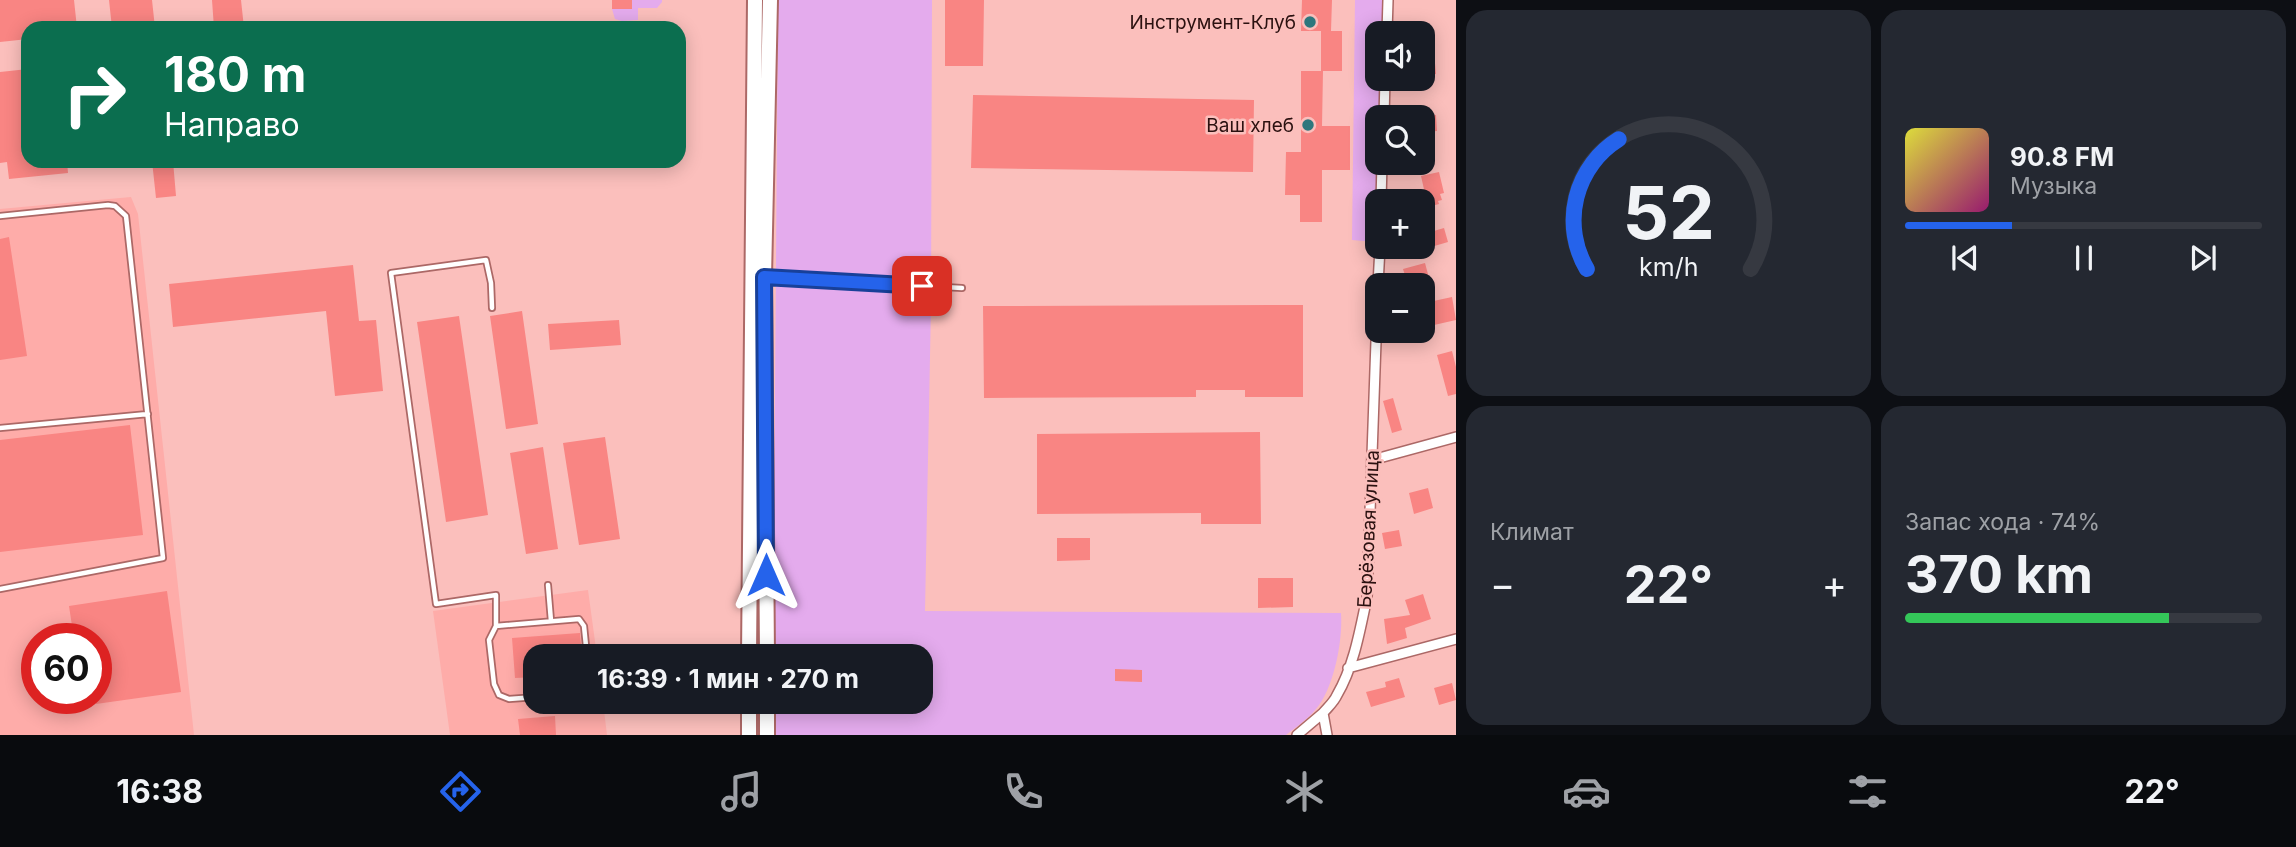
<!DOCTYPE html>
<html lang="ru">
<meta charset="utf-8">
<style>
body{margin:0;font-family:Inter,sans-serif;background:#242831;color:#f1f3f6;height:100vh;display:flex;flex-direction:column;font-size:26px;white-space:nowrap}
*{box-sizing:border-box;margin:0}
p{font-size:23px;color:#9ea1a6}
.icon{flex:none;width:38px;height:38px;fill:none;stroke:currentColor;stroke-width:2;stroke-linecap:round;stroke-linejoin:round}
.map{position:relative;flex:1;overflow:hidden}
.drawer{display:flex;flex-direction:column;gap:10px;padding:10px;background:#0d0f14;width:840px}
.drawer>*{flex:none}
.hud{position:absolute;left:21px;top:21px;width:665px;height:147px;border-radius:21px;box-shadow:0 4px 18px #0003;background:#0b6e4f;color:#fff;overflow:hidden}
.controls{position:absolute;left:1365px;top:21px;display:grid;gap:14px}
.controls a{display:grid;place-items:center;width:70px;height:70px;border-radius:14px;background:#171b24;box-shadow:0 4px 18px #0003;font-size:35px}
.speed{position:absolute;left:21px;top:623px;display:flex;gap:14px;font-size:35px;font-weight:700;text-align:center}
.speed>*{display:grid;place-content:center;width:91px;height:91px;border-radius:50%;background:#171b24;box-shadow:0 4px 18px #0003;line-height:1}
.speed .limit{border:10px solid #d22;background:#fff;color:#111}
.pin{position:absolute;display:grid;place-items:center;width:60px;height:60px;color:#fff;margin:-30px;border-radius:14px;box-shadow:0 4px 10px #0006}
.me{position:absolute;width:77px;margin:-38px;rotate:0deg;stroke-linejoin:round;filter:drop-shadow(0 0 5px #0008)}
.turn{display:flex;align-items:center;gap:24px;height:147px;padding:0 28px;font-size:32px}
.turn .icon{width:91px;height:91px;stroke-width:2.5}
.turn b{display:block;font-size:49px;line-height:60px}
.big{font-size:52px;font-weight:700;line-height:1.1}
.drawer .card{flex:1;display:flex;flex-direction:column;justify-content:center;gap:10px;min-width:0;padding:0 24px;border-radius:21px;background:#242831}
.drawer .dial{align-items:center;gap:0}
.dial svg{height:182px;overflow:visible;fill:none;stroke:#363941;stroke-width:7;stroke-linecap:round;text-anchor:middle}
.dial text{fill:#f1f3f6;stroke:none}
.song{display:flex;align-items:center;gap:21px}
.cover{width:84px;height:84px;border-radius:10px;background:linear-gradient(135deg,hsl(60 70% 55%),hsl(320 70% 35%))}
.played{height:7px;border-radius:4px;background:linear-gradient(90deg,#2563eb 30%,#363941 30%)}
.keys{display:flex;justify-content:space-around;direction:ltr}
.heat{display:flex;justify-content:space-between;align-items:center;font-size:38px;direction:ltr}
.charge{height:10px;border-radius:5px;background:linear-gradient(90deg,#34c759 74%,#363941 0)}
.drawer .tiles{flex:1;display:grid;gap:10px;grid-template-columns:repeat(2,1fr)}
.trip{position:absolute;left:523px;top:644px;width:410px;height:70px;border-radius:21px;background:#171b24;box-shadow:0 4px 18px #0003;font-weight:700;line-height:70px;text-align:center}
.tabs{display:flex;height:112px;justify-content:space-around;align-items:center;background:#090b0e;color:#9ea1a6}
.tabs .icon{width:49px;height:49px}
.tabs .on{color:#2563eb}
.tabs b{font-size:32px;color:#f1f3f6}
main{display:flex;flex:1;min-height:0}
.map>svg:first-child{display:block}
.built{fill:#feaca9;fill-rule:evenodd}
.green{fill:#e4abed}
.building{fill:#f98583}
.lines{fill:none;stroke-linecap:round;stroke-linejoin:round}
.service-casing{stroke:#ac6866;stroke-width:8}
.minor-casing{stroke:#ac6866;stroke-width:12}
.primary-casing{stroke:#ac6866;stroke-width:18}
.service{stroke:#fff;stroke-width:4.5}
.minor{stroke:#fff;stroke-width:9}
.primary{stroke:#fff;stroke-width:14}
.route-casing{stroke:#184099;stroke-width:18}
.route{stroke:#2563eb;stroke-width:12}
.poi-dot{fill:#2e777d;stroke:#fbbfbc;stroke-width:2.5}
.labels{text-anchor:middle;stroke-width:5;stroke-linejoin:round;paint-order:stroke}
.poi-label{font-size:19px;fill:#2b1110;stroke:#fbbfbc;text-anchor:end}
.street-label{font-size:19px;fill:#2b1110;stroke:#fbbfbc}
</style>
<main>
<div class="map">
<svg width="1456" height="735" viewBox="0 0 1456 735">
<rect width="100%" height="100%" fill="#fbbfbc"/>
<path class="built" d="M131,197L138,214L194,735H0V209ZM37,639H96V698H37Z
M588,590L597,656H536V702H603L607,735H450L433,611Z"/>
<path class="green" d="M632,0H662V2L657,8H638V20L622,21L615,19L612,9L632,8Z
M778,0H932L931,306L925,611L1341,613C1343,640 1334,688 1316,709C1308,719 1296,727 1286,735H772V702H920V656H773Z
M1355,0H1384L1383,33H1377V79H1381L1380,117H1377L1375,242L1352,240Z"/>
<path class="building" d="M0,0H74L77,28H28V39L0,42Z
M109,0H152L155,28H112Z
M212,0H241L244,28H214Z
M612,0H632V9H612Z
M945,0H984L983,66H945Z
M1302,0H1332L1331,31H1342V71H1323L1322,126H1350V170H1322V222H1300V195H1285L1286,152H1301V71H1321V31H1301Z
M1433,41L1436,74L1423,76V42Z
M28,69V161H67L68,173L9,179L7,162L0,163V72Z
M973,95L1254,100L1253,172L971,168Z
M1436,115L1437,131L1423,132V116Z
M152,161H173L176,196L156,198Z
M1439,172L1444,193L1440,194L1442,200L1438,201L1439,204L1428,207L1421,176Z
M1444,228L1448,242L1431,247L1427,233Z
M9,237L27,356L0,360V239Z
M1425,263L1429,278L1426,279L1427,285H1408L1403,269Z
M353,265L359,321L376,320L383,391L335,396L326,311L173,327L169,284Z
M1452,297L1456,320L1434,325L1429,302Z
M1303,305V397H1245V390H1196V397L984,398L983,306Z
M522,311L538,424L506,429L490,316Z
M459,316L488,515L446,522L417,322Z
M619,320L621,345L550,350L548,324Z
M1452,351L1456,367V394L1448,396L1437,355Z
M1393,398L1402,430L1392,433L1383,401Z
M130,425L143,535L0,552V440Z
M1260,432L1261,524H1201V513L1037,514V434Z
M605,437L620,539L579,545L563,443Z
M543,447L558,549L526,554L510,453Z
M1428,488L1433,508L1414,514L1409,493Z
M1399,530L1402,546L1385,549L1382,533Z
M1057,538H1090V560L1057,561Z
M1258,578H1293V607L1258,608Z
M167,591L181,692L96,704V639H74L69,606Z
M1423,594L1431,619L1405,628L1407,638L1387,644L1384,619L1410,615L1405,600Z
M580,633L582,656H536V677L515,678L512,638Z
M1115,669L1142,670V682L1115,681Z
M1399,678L1405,697L1371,707L1366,692L1386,687L1385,682Z
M1452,683L1456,700L1439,705L1434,688Z
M555,716L556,735H520L518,719Z"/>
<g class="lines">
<g class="service-casing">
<path id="service" d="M0,216L108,205L115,206L126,216L163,558L0,589
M765,277L962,288
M492,308L491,283L486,260L391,273L436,604L496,595V626L489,640L494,684L499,695L509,699L536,697
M0,428L148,414
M548,585L551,621
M496,626L579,619L584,626L587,656"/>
</g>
<g class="minor-casing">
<path id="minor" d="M1387,33L1388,0
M1384,117L1385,79
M1381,201L1382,163
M1378,285L1380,247
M1372,460L1456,437
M1348,668L1456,639
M1297,735L1323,713
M1327,735L1323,713C1328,707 1334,702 1337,695C1354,666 1360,630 1367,597L1377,313"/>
</g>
<g class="primary-casing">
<path id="primary" d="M749,656L755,0
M767,656L764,277L770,0
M749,702V735
M767,702V735"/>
</g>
<use href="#service" class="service"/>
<use href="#minor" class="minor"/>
<use href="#primary" class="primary"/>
</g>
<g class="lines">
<g class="route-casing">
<path id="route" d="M766,575L764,277L922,286"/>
</g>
<use href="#route" class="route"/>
</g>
<g class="poi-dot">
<circle cx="1310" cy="22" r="7"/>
<circle cx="1308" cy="125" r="7"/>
</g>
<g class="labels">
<g class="poi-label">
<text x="1296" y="29">Инструмент-Клуб</text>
<text x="1294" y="132">Ваш хлеб</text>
</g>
<g class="street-label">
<text transform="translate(1368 529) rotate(-87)" y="7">Берёзовая улица</text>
</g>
</g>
</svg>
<div class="controls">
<a><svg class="icon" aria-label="sound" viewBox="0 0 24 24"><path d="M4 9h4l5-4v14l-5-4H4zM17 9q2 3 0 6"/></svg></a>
<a><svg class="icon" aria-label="search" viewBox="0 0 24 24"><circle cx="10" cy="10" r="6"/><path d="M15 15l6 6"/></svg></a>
<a>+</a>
<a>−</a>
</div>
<div class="speed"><div class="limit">60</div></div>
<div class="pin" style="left:922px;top:286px;background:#d93025"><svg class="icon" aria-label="arrive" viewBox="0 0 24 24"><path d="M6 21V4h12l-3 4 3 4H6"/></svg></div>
<svg class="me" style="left:766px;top:575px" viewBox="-20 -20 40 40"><path d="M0-17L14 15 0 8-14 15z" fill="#2563eb" stroke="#fff" stroke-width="4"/></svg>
<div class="trip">16:39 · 1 мин · 270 m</div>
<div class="hud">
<div class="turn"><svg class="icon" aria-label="right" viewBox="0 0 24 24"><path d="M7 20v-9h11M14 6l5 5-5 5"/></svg><div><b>180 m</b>Направо</div></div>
</div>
</div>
<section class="drawer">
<div class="tiles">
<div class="card dial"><svg viewBox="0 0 100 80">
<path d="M14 69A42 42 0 1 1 86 69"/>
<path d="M14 69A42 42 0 0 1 28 12" stroke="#2563eb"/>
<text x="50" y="56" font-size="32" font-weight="700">52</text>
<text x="50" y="72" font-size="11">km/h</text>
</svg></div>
<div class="card">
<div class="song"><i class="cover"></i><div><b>90.8 FM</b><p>Музыка</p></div></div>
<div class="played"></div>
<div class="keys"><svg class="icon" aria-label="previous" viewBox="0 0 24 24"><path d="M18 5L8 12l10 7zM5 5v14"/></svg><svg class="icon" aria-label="pause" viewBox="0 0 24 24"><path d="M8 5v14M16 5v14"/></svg><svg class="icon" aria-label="next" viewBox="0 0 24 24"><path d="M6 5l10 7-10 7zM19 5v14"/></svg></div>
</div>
<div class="card"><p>Климат</p>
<div class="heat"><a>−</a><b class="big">22°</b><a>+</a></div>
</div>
<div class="card"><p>Запас хода · 74%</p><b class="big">370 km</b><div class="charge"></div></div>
</div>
</section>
</main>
<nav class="tabs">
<b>16:38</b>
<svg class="icon on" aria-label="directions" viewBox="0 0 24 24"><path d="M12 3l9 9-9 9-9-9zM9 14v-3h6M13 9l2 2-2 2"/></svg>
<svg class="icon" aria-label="music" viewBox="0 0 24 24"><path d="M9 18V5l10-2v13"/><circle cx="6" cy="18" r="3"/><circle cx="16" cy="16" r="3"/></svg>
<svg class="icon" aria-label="phone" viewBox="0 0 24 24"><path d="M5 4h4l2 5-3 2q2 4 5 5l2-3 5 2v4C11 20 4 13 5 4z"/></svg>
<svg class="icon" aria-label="climate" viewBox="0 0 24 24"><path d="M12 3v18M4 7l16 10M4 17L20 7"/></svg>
<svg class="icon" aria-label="car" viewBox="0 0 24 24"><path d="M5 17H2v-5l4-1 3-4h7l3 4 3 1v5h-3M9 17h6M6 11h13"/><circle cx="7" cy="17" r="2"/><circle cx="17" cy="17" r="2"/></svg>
<svg class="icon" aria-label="filters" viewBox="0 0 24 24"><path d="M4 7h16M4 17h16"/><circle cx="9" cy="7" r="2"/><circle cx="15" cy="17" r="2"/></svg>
<b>22°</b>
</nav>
